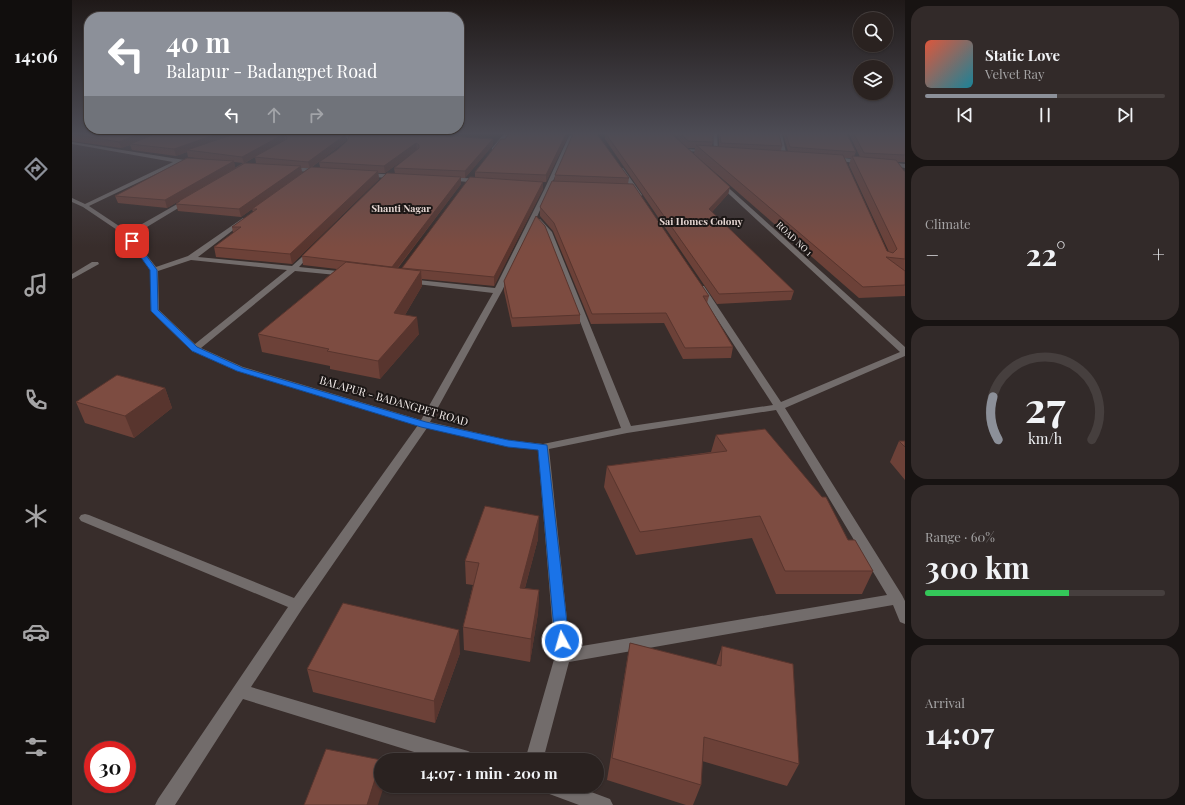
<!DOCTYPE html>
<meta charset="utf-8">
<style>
body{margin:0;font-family:"Playfair Display",serif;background:#322a29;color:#f1f3f6;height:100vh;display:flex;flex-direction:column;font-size:15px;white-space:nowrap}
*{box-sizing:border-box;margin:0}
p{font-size:13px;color:#a5a4a5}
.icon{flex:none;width:22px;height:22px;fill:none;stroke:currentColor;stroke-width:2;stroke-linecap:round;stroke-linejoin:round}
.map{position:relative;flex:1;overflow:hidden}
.drawer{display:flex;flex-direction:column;gap:6px;padding:6px;background:#171312;width:280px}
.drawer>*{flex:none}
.top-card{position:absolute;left:12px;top:12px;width:380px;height:122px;border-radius:16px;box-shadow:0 1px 3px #0004,0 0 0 1px #463f3e;background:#8c9099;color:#fff;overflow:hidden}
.buttons{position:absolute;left:781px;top:12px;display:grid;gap:8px}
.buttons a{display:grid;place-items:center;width:40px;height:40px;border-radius:50%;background:#2a2220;box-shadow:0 1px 3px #0004,0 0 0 1px #463f3e;font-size:20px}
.speed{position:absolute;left:12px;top:741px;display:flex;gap:8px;font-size:20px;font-weight:700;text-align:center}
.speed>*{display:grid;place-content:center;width:52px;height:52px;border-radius:50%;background:#2a2220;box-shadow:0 1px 3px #0004,0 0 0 1px #463f3e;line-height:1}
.speed .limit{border:6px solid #d22;background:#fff;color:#111}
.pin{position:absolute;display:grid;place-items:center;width:34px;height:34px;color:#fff;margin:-17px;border-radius:8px;box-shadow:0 2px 6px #0006}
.me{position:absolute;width:44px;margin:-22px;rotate:354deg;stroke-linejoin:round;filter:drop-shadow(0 0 3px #0008)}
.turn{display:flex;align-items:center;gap:14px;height:84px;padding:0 16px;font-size:18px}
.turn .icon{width:52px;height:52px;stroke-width:2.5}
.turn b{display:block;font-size:28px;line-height:34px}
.lanes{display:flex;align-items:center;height:38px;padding:0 16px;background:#0003;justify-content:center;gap:20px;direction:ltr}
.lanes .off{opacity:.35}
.big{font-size:30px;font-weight:700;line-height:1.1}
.drawer .card{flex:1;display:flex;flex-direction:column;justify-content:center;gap:6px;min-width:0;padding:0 14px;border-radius:16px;background:#322a29}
.drawer .dial{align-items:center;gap:0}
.dial svg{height:104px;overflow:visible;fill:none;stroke:#463f3e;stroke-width:7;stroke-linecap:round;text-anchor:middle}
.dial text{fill:#f1f3f6;stroke:none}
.song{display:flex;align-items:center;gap:12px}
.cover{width:48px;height:48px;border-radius:6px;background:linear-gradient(135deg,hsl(10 70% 55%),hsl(190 70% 35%))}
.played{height:4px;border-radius:2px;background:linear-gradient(90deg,#8c9099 55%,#463f3e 55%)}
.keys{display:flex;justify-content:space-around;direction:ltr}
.heat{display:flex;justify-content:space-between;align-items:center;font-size:22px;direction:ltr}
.charge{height:6px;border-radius:3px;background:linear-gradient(90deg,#34c759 60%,#463f3e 0)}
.trip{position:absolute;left:302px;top:753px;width:230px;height:40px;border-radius:20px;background:#2a2220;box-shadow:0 1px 3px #0004,0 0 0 1px #463f3e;font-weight:700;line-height:40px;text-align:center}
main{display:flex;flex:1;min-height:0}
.dock{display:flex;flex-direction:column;width:72px;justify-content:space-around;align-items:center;background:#110e0d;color:#a5a4a5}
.dock .icon{width:28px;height:28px}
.dock .current{color:#8c9099}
.dock b{font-size:18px;color:#f1f3f6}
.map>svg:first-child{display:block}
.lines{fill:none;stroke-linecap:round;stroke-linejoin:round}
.minor{fill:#726c6b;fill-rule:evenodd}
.wall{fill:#6c4138;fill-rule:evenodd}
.shaded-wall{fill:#58352e}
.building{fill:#7d4c41;stroke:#58352e}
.route{fill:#1a73e8;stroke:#114b97}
.labels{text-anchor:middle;stroke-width:4;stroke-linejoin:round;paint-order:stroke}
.far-street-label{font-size:9px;fill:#f6efed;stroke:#1c1716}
.far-neighbourhood-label{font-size:10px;font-weight:bold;fill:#e5d6d2;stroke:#1c1716}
.street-label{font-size:11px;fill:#f6efed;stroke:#1c1716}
</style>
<main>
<nav class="dock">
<b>14:06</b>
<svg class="icon current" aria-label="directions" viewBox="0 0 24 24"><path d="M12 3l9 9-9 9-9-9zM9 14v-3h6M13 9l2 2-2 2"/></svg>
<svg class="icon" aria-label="music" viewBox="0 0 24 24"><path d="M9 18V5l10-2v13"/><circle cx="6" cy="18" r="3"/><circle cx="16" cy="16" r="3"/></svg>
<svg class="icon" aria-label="phone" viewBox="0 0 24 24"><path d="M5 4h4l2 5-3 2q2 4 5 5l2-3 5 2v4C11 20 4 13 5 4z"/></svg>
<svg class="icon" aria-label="climate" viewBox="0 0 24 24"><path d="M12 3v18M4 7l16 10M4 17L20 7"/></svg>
<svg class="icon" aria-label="car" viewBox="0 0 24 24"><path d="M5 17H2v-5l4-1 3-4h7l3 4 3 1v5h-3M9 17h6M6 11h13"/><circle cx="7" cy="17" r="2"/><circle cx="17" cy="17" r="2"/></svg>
<svg class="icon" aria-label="filters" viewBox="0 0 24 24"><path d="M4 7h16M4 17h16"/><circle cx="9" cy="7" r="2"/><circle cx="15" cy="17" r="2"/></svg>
</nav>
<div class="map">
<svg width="833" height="805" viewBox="0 0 833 805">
<rect width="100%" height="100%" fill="#382d2b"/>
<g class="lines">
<path class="minor" d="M268,134H275L279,137V142L273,148L269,147L275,142V138Z
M432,134L436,135L424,150H420V148Z
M641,134H645L646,151L644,152L642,151Z
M706,134H710L715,157L710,156Z
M499,135L501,136L464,219H468L480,232L559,426L701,405L625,288L626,286H632L709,402L828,352L645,183V181H649L833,347V356L713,408L830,595L833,601V624L828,622L821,605L497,662L471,760H453L483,656L466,450L436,446L355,428L230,609L179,687L396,751L402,754L405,760H368L171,699L103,805H83L86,799L216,607L9,521L7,518L9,515L13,514L17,515L222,598L346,425L165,371L120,351L79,311L78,270L54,236L11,207L0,202V198L13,204L101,162L0,144V142L125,162L122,164L107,163L17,206L56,232L114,199H118V201L60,236L84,267L116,256L171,218L174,220L173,221L126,257L220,266L240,248L243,250L227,267L275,272L279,274L275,276L223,271L129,348L171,367L349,420L421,293L336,283L332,281L336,279L423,288L472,190L497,136ZM463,221L474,233L549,428L471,444L436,440L358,422L430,291ZM119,260L215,270L123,344L87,310L86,271ZM704,410L815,595L498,648L477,449L555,433Z
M612,149L636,150L638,151L636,152L610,151Z
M760,157L792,160L795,162L792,164L758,160V158Z
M815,162L833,164V168L813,165L812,164Z
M216,167L248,169L251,171L248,173L214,170L213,169Z
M547,168H551L570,195L569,196H565L546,169Z
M294,173L326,175L329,177L326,179L292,176L291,175Z
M376,177L408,179L411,181L408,183L374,180L373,179Z
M20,262H26L27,264L0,279V274Z
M469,786H503L538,799L541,805H507L472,792Z"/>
</g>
<path class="wall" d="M0,134H273L274,141L240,167H248L247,162L265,150L275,141L278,135L277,134H348L421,145L393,178H389V184L326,268H330L403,178V172L433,139L495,138L474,182H471V189L422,286L350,279V286L333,315L347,334L308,379L258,369V366L190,352L186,334L265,269L231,265L230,256L323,174L322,168L345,150L313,173H306L307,179L220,264L144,257L142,247L161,233L160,227L181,212L180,209L237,168H229L230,173L169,217L106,211L104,204L107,202V201L171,163L162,162L163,168L95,208L46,203L43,196L142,160L116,157L115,152L104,156L60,150L58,145L49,148L0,141ZM183,157L184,163H173Z
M533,134H641V142L640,146L647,147V134H707L710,146L709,151H716L711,134H775L784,152L782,156L788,157L777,134H833V162H825L833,172V270H832L833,271V296L787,298L622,154L623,148H615L603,136H602L658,187L656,194L640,212L722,291L719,300L645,304L533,139ZM772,158H779L777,165L817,252L815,251Z
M483,175L557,178L556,184L637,296L635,303L661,347L659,358L611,359L592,323L519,324L481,231L468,216V207L482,182Z
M432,281L508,315V324L440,327L432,291Z
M93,388L100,408L62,438L13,423L4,402Z
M644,435L776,540L801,571L790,594H704L680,538L564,555L532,487L535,466L639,452Z
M827,441H833V480L818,462Z
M466,539L453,588L467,590L466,613L458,662L392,650L391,627L401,585L394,584L393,561Z
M558,643L644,665L650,646L727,764L715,786L630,761L629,785L621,805H614L535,780L554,666Z
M388,653L363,723L241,692L235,669Z"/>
<path class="shaded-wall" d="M67,134H86L58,144V145L49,148L47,142Z
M145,134H164L115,150V152L104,156L102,149Z
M212,134L213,141L172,163L170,157Z
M273,134L274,141L238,168L236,162Z
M494,134H495V138L474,182V175Z
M421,139V145L393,178V171Z
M344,143L345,150L313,173L312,166Z
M162,161L163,168L95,208L93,200Z
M229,166L230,173L169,217L167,209Z
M306,171L307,179L220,264L218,254Z
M389,177V184L320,275V267Z
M471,182V189L422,286V277Z
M658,187L656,194L636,216L637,209Z
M349,271L350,286L324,330L322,313Z
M345,317L347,334L308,379L306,361Z
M93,388L100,408L62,438L53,416Z
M467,516L466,539L447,610L448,588Z
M467,590L466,613L458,662L459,639Z
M387,630L388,653L363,723L362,701Z
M309,761V786H312L306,805H295Z"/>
<path class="building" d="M0,134H67L47,142Z
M83,134H145L102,149L58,144Z
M162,134H212L170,157L115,150Z
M212,134H273V135L236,162L182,157L215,139V137Z
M278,134H348L421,139L393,171L322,168L347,148V145L344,143L312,166L247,162L265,150L275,141Z
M437,134H494L474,175L403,172L429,139H433Z
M501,134H525L557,178L483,175Z
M534,134H600L658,187L637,209L722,291L647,294Z
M609,134H641V142L616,141Z
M648,134H707L710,146L649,143Z
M714,134H775L784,152L718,147Z
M782,134H833V155L792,153Z
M624,145L771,155L815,251L821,253L825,249L780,156L824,160L833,172V259L814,257L833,271V285L791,287Z
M115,158L162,161L93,200L43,196Z
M173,163L229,166L167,209L104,204L108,201H107Z
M239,167L306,171L218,254L142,247L169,227H160L185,209H180Z
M315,173L389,177L320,267L230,256Z
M398,177L471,182L422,277L330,268Z
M480,181L561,184L637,296H631L661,347L613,348L594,313L520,314L482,223L468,207Z
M464,216L473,226L508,315L440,318L432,281Z
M274,262L349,271L322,313L345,317L306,361L255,351L257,349L186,334Z
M45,375L93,388L53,416L4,402Z
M693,429L750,497H754L776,540H783L801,571H713L688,516L568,532L535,466L655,451L644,435Z
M827,441H833V447Z
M413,506L467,516L448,588L467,590L459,639L391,627L407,563L393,561Z
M271,603L387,630L362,701L235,669Z
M558,643L649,666L650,646L721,664L727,764L632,737L629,785L540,758Z
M254,749L309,760L295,805H232Z"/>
<linearGradient id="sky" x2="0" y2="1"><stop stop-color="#1f1918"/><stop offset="0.54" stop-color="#4d4c55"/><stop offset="1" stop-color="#4d4c55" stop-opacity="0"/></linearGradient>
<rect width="833" height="247" fill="url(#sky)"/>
<path class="route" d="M58,239H62L85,270L86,310L125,347L171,368L354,422L436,440L475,445L497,641L495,645L490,647L485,645L483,641L466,450L436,447L349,427L165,371L120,351L79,311L78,270L57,241Z"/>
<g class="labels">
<g class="far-street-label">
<text transform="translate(722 239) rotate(43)" y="3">ROAD NO 1</text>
</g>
<g class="far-neighbourhood-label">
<text x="329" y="212">Shanti Nagar</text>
<text x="629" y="225">Sai Homes Colony</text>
</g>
<g class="street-label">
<text transform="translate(322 401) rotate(16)" y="4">BALAPUR - BADANGPET ROAD</text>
</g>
</g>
</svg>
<div class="buttons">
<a><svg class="icon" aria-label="search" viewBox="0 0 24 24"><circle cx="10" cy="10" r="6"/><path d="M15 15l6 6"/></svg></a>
<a><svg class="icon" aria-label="layers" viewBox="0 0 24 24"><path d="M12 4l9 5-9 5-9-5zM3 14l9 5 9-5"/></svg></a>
</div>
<div class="speed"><div class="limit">30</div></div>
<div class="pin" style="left:60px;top:241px;background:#d93025"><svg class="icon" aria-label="arrive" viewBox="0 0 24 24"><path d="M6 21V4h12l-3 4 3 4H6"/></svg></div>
<svg class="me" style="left:490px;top:641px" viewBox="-20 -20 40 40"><circle r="17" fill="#1a73e8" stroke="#fff" stroke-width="3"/><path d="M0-11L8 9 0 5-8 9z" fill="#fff"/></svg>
<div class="trip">14:07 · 1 min · 200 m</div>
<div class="top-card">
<div class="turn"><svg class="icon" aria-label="left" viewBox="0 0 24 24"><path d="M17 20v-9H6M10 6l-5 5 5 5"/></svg><div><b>40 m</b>Balapur - Badangpet Road</div></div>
<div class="lanes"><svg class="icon" aria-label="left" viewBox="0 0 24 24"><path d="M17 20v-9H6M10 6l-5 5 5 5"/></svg><svg class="icon off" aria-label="ahead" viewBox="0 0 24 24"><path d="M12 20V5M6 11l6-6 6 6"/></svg><svg class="icon off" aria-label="right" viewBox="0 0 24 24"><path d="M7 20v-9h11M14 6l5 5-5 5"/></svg></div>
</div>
</div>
<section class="drawer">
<div class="card">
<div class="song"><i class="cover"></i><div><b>Static Love</b><p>Velvet Ray</p></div></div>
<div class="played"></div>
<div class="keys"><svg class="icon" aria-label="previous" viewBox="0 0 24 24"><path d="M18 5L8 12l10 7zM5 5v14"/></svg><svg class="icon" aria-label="pause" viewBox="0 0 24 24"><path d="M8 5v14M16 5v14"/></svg><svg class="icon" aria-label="next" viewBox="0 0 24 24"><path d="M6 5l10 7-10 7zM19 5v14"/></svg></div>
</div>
<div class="card"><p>Climate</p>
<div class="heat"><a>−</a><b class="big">22°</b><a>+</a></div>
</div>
<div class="card dial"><svg viewBox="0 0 100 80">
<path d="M14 69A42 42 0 1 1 86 69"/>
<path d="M14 69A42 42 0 0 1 10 36" stroke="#8c9099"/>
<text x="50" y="56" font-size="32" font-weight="700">27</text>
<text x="50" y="72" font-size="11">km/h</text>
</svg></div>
<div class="card"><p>Range · 60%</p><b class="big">300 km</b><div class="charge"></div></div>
<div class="card"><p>Arrival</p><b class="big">14:07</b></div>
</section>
</main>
